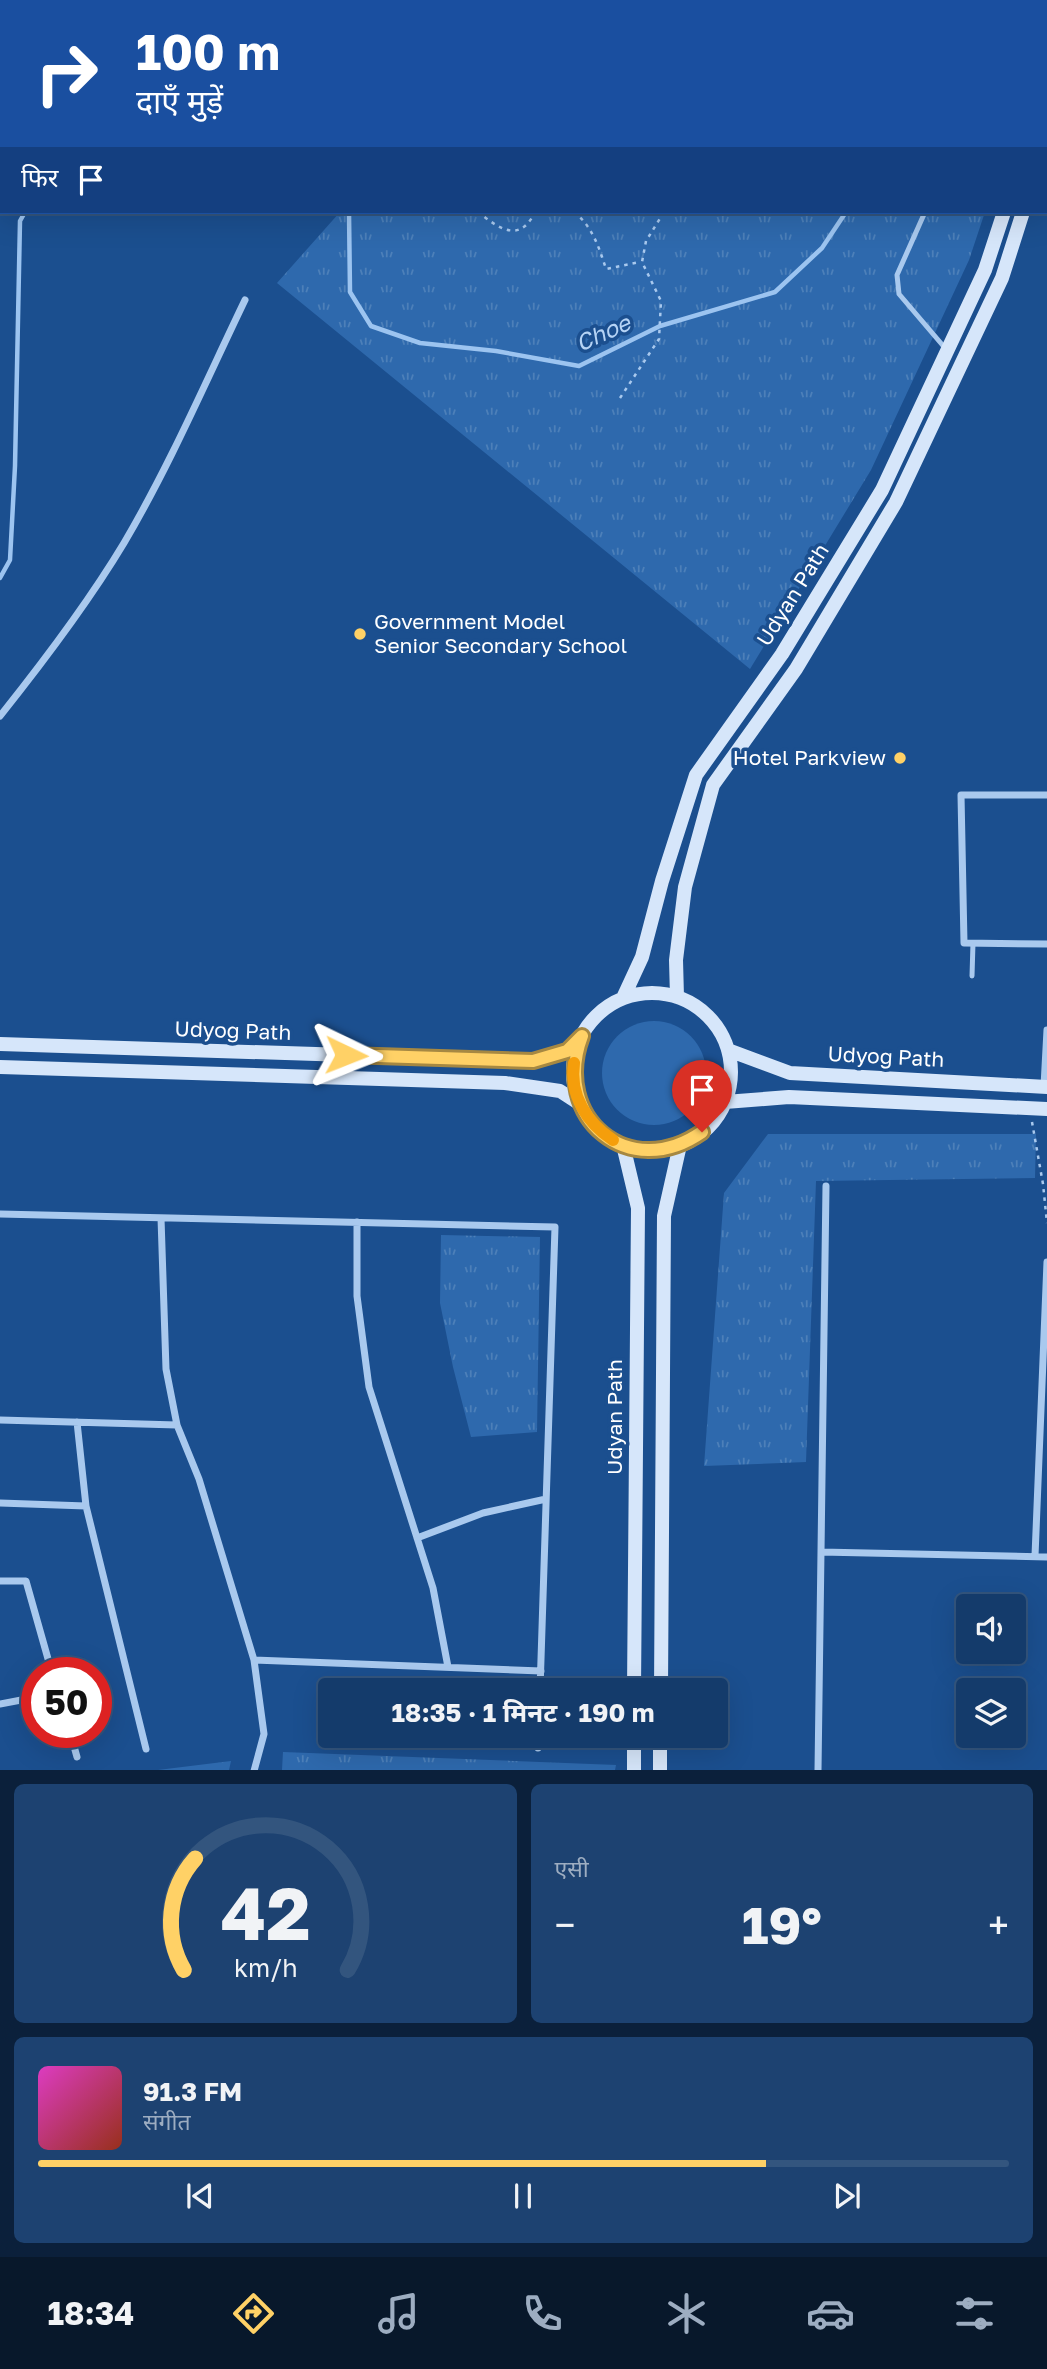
<!DOCTYPE html>
<html lang="hi">
<meta charset="utf-8">
<style>
body{margin:0;font-family:"Golos Text","Noto Sans Devanagari",sans-serif;background:#1d4271;color:#f1f3f6;height:100vh;display:flex;flex-direction:column;font-size:26px;white-space:nowrap}
*{box-sizing:border-box;margin:0}
p{font-size:23px;color:#9dadc1}
.icon{flex:none;width:38px;height:38px;fill:none;stroke:currentColor;stroke-width:2;stroke-linecap:round;stroke-linejoin:round}
.map{position:relative;height:1770px;overflow:hidden}
.panel{display:flex;flex-direction:column;gap:14px;padding:14px;background:#0b203b;flex:1}
.panel>*{flex:none}
.top-card{position:absolute;left:0px;top:0px;width:1048px;height:214px;box-shadow:0 7px 28px #0002,0 0 0 2px #33557e;background:#1a4fa0;color:#fff;overflow:hidden}
.buttons{position:absolute;left:956px;top:1594px;display:grid;gap:14px}
.buttons a{display:grid;place-items:center;width:70px;height:70px;border-radius:7px;background:#143b6b;box-shadow:0 7px 28px #0002,0 0 0 2px #33557e;font-size:35px}
.speed{position:absolute;left:21px;top:1657px;display:flex;gap:14px;font-size:35px;font-weight:700;text-align:center}
.speed>*{display:grid;place-content:center;width:91px;height:91px;border-radius:50%;background:#143b6b;box-shadow:0 7px 28px #0002,0 0 0 2px #33557e;line-height:1}
.speed .limit{border:10px solid #d22;background:#fff;color:#111}
.pin{position:absolute;display:grid;place-items:center;width:60px;height:60px;color:#fff;margin:-72px -30px;border-radius:50% 50% 50% 0;rotate:-45deg;box-shadow:0 0 7px #0007}
.pin .icon{rotate:45deg}
.me{position:absolute;width:77px;margin:-38px;rotate:92deg;stroke-linejoin:round;filter:drop-shadow(0 0 5px #0008)}
.turn{display:flex;align-items:center;gap:24px;height:147px;padding:0 21px;font-size:32px}
.turn .icon{width:91px;height:91px;stroke-width:2.5}
.turn b{display:block;font-size:49px;line-height:60px}
.then{display:flex;align-items:center;height:66px;padding:0 21px;background:#0003;gap:14px;font-size:26px}
.big{font-size:52px;font-weight:700;line-height:1.1}
.panel .card{flex:1;display:flex;flex-direction:column;justify-content:center;gap:10px;min-width:0;padding:0 24px;border-radius:10px;background:#1d4271}
.panel .dial{align-items:center;gap:0}
.dial svg{height:182px;overflow:visible;fill:none;stroke:#33557e;stroke-width:7;stroke-linecap:round;text-anchor:middle}
.dial text{fill:#f1f3f6;stroke:none}
.song{display:flex;align-items:center;gap:21px}
.cover{width:84px;height:84px;border-radius:10px;background:linear-gradient(135deg,hsl(310 70% 55%),hsl(10 70% 35%))}
.played{height:7px;border-radius:4px;background:linear-gradient(90deg,#ffd166 75%,#33557e 75%)}
.keys{display:flex;justify-content:space-around;direction:ltr}
.heat{display:flex;justify-content:space-between;align-items:center;font-size:38px;direction:ltr}
.panel .tiles{flex:1;display:grid;gap:14px;grid-template-columns:1fr 1fr}
.card:last-child{grid-column:span 2}
.trip{position:absolute;left:318px;top:1678px;width:410px;height:70px;border-radius:7px;background:#143b6b;box-shadow:0 7px 28px #0002,0 0 0 2px #33557e;font-weight:700;line-height:70px;text-align:center}
.dock{display:flex;height:112px;justify-content:space-around;align-items:center;background:#08182b;color:#9dadc1}
.dock .icon{width:49px;height:49px}
.dock .on{color:#ffd166}
.dock b{font-size:32px;color:#f1f3f6}
.map>svg:first-child{display:block}
.park{fill:url(#park-tufts)}
.garden{fill:#2e69ad}
.lines{fill:none;stroke-linecap:round;stroke-linejoin:round}
.stream{stroke:#9cc4f0;stroke-width:4.5}
.path{stroke:#a9c9ee;stroke-width:2.5;stroke-dasharray:3.5 5;stroke-linecap:butt}
.lane{stroke:#a9c9ee;stroke-width:5}
.street{stroke:#a9c9ee;stroke-width:7}
.secondary{stroke:#d6e6fa;stroke-width:14}
.route-casing{stroke:#a68842;stroke-width:18}
.route{stroke:#ffd166;stroke-width:12}
.slow{stroke:#f59e0b;stroke-width:12}
.poi-dot{fill:#ffd166;stroke:#1b4f8f;stroke-width:2.5}
.labels{text-anchor:middle;stroke-width:7;stroke-linejoin:round;paint-order:stroke}
.street-label{font-size:21px;fill:#fff;stroke:#1b4f8f}
.poi-label{font-size:21px;fill:#fff;stroke:#1b4f8f;text-anchor:start}
.water-label{font-size:23px;font-style:italic;fill:#b5d3f5;stroke:#1b4f8f}
</style>
<div class="map">
<svg width="1047" height="1771" viewBox="0 0 1047 1771">
<defs>
<pattern id="park-tufts" width="24" height="20" patternUnits="userSpaceOnUse" patternTransform="scale(1.75)"><rect width="24" height="20" fill="#2e69ad"/><path d="M3 7l-1-3M5 7V3M7 7l1-3M15 17l-1-3M17 17v-4M19 17l1-3" fill="none" stroke="#4d80b9"/></pattern>
</defs>
<rect width="100%" height="100%" fill="#1b4f8f"/>
<path class="park" d="M559,0H1037V2H558Z
M340,212H985L969,260L871,470L750,669L277,283Z
M768,1134H1036L1035,1178L816,1181L806,1462L704,1466L724,1193Z
M441,1235L540,1237L537,1432L471,1437L453,1367L440,1303Z
M283,1752L616,1765L615,1770H282Z
M231,1761L229,1770H158Z"/>
<path class="garden" d="M602 1073a52 52 0 1 1 104 0a52 52 0 1 1-104 0Z"/>
<g class="lines">
<path class="stream" d="M910,0V2
M349,212L350,292L371,326L420,343L496,351L579,366L660,326L775,292L822,248L846,212
M0,578L10,560L15,466L20,221L25,212"/>
<path class="path" d="M687,0L689,2
M806,2V0
M478,212C490,221 510,239 525,226C529,223 533,216 536,212
M574,212C592,226 599,247 606,269L640,262
M620,398L659,339L661,301L642,262L646,241L664,212
M1032,1122L1043,1184L1047,1223"/>
<path class="lane" d="M925,212L897,275L899,294L945,348
M972,976L973,943"/>
<path class="street" d="M0,716C44,661 88,603 124,543C170,465 206,381 245,300
M1047,795H961L964,943L1047,944
M1044,1086L1047,1030
M0,1214L555,1227L540,1690
M161,1218L166,1369L177,1425L199,1479L254,1660L264,1734L254,1771
M357,1222V1296L369,1387L433,1588L448,1667
M0,1420L177,1425
M77,1422L86,1506L146,1749
M0,1503L86,1506
M417,1538L483,1513L546,1499
M821,1552L1047,1557
M1035,1556L1047,1262
M0,1581H26L52,1673
M254,1660L541,1671
M0,1704L37,1697
M70,1732L77,1757
M538,1748L539,1736
M818,1771L826,1186"/>
<path class="secondary" d="M1046,56L1047,54
M1046,138L1047,137
M573 1072a79 79 0 1 1 158 0a79 79 0 1 1-158 0Z
M677,997L676,960L685,887L713,785L796,669L896,502L1002,278L1023,212
M623,998L642,957L662,881L696,775L782,654L882,490L985,270L1004,212
M0,1044L533,1061L567,1051L582,1036
M728,1050L790,1073L1047,1087
M0,1067L505,1083L560,1091L580,1104
M725,1102L789,1097L1047,1109
M623,1145L638,1208L634,1690
M661,1690L664,1216L680,1145
M634,1771V1736
M660,1771V1736"/>
</g>
<g class="lines">
<g class="route-casing">
<path id="route" d="M346,1055L533,1061L567,1051L582,1036C551,1118 629,1183 702,1132"/>
</g>
<use href="#route" class="route"/>
<path class="slow" d="M574,1063C569,1095 587,1123 613,1140"/>
</g>
<g class="poi-dot">
<circle cx="360" cy="634" r="7"/>
<circle cx="900" cy="758" r="7"/>
</g>
<g class="labels">
<g class="street-label">
<text transform="translate(793 595) rotate(-58)" y="7">Udyan Path</text>
<text transform="translate(233 1031) rotate(2)" y="7">Udyog Path</text>
<text transform="translate(886 1057) rotate(3)" y="7">Udyog Path</text>
<text transform="translate(615 1417) rotate(-90)" y="7">Udyan Path</text>
</g>
<g class="poi-label">
<text x="374" y="629">Government Model<tspan x="374" dy="24">Senior Secondary School</tspan></text>
<text x="886" y="765" text-anchor="end">Hotel Parkview</text>
</g>
<g class="water-label">
<text transform="translate(603 333) rotate(-24)" y="8">Choe</text>
</g>
</g>
</svg>
<div class="buttons">
<a><svg class="icon" aria-label="sound" viewBox="0 0 24 24"><path d="M4 9h4l5-4v14l-5-4H4zM17 9q2 3 0 6"/></svg></a>
<a><svg class="icon" aria-label="layers" viewBox="0 0 24 24"><path d="M12 4l9 5-9 5-9-5zM3 14l9 5 9-5"/></svg></a>
</div>
<div class="speed"><div class="limit">50</div></div>
<div class="pin" style="left:702px;top:1132px;background:#d93025"><svg class="icon" aria-label="arrive" viewBox="0 0 24 24"><path d="M6 21V4h12l-3 4 3 4H6"/></svg></div>
<svg class="me" style="left:346px;top:1055px" viewBox="-20 -20 40 40"><path d="M0-17L14 15 0 8-14 15z" fill="#ffd166" stroke="#fff" stroke-width="4"/></svg>
<div class="trip">18:35 · 1 मिनट · 190 m</div>
<div class="top-card">
<div class="turn"><svg class="icon" aria-label="right" viewBox="0 0 24 24"><path d="M7 20v-9h11M14 6l5 5-5 5"/></svg><div><b>100 m</b>दाएँ मुड़ें</div></div>
<div class="then">फिर<svg class="icon" aria-label="arrive" viewBox="0 0 24 24"><path d="M6 21V4h12l-3 4 3 4H6"/></svg></div>
</div>
</div>
<section class="panel">
<div class="tiles">
<div class="card dial"><svg viewBox="0 0 100 80">
<path d="M14 69A42 42 0 1 1 86 69"/>
<path d="M14 69A42 42 0 0 1 19 20" stroke="#ffd166"/>
<text x="50" y="56" font-size="32" font-weight="700">42</text>
<text x="50" y="72" font-size="11">km/h</text>
</svg></div>
<div class="card"><p>एसी</p>
<div class="heat"><a>−</a><b class="big">19°</b><a>+</a></div>
</div>
<div class="card">
<div class="song"><i class="cover"></i><div><b>91.3 FM</b><p>संगीत</p></div></div>
<div class="played"></div>
<div class="keys"><svg class="icon" aria-label="previous" viewBox="0 0 24 24"><path d="M18 5L8 12l10 7zM5 5v14"/></svg><svg class="icon" aria-label="pause" viewBox="0 0 24 24"><path d="M8 5v14M16 5v14"/></svg><svg class="icon" aria-label="next" viewBox="0 0 24 24"><path d="M6 5l10 7-10 7zM19 5v14"/></svg></div>
</div>
</div>
</section>
<nav class="dock">
<b>18:34</b>
<svg class="icon on" aria-label="directions" viewBox="0 0 24 24"><path d="M12 3l9 9-9 9-9-9zM9 14v-3h6M13 9l2 2-2 2"/></svg>
<svg class="icon" aria-label="music" viewBox="0 0 24 24"><path d="M9 18V5l10-2v13"/><circle cx="6" cy="18" r="3"/><circle cx="16" cy="16" r="3"/></svg>
<svg class="icon" aria-label="phone" viewBox="0 0 24 24"><path d="M5 4h4l2 5-3 2q2 4 5 5l2-3 5 2v4C11 20 4 13 5 4z"/></svg>
<svg class="icon" aria-label="climate" viewBox="0 0 24 24"><path d="M12 3v18M4 7l16 10M4 17L20 7"/></svg>
<svg class="icon" aria-label="car" viewBox="0 0 24 24"><path d="M5 17H2v-5l4-1 3-4h7l3 4 3 1v5h-3M9 17h6M6 11h13"/><circle cx="7" cy="17" r="2"/><circle cx="17" cy="17" r="2"/></svg>
<svg class="icon" aria-label="filters" viewBox="0 0 24 24"><path d="M4 7h16M4 17h16"/><circle cx="9" cy="7" r="2"/><circle cx="15" cy="17" r="2"/></svg>
</nav>
